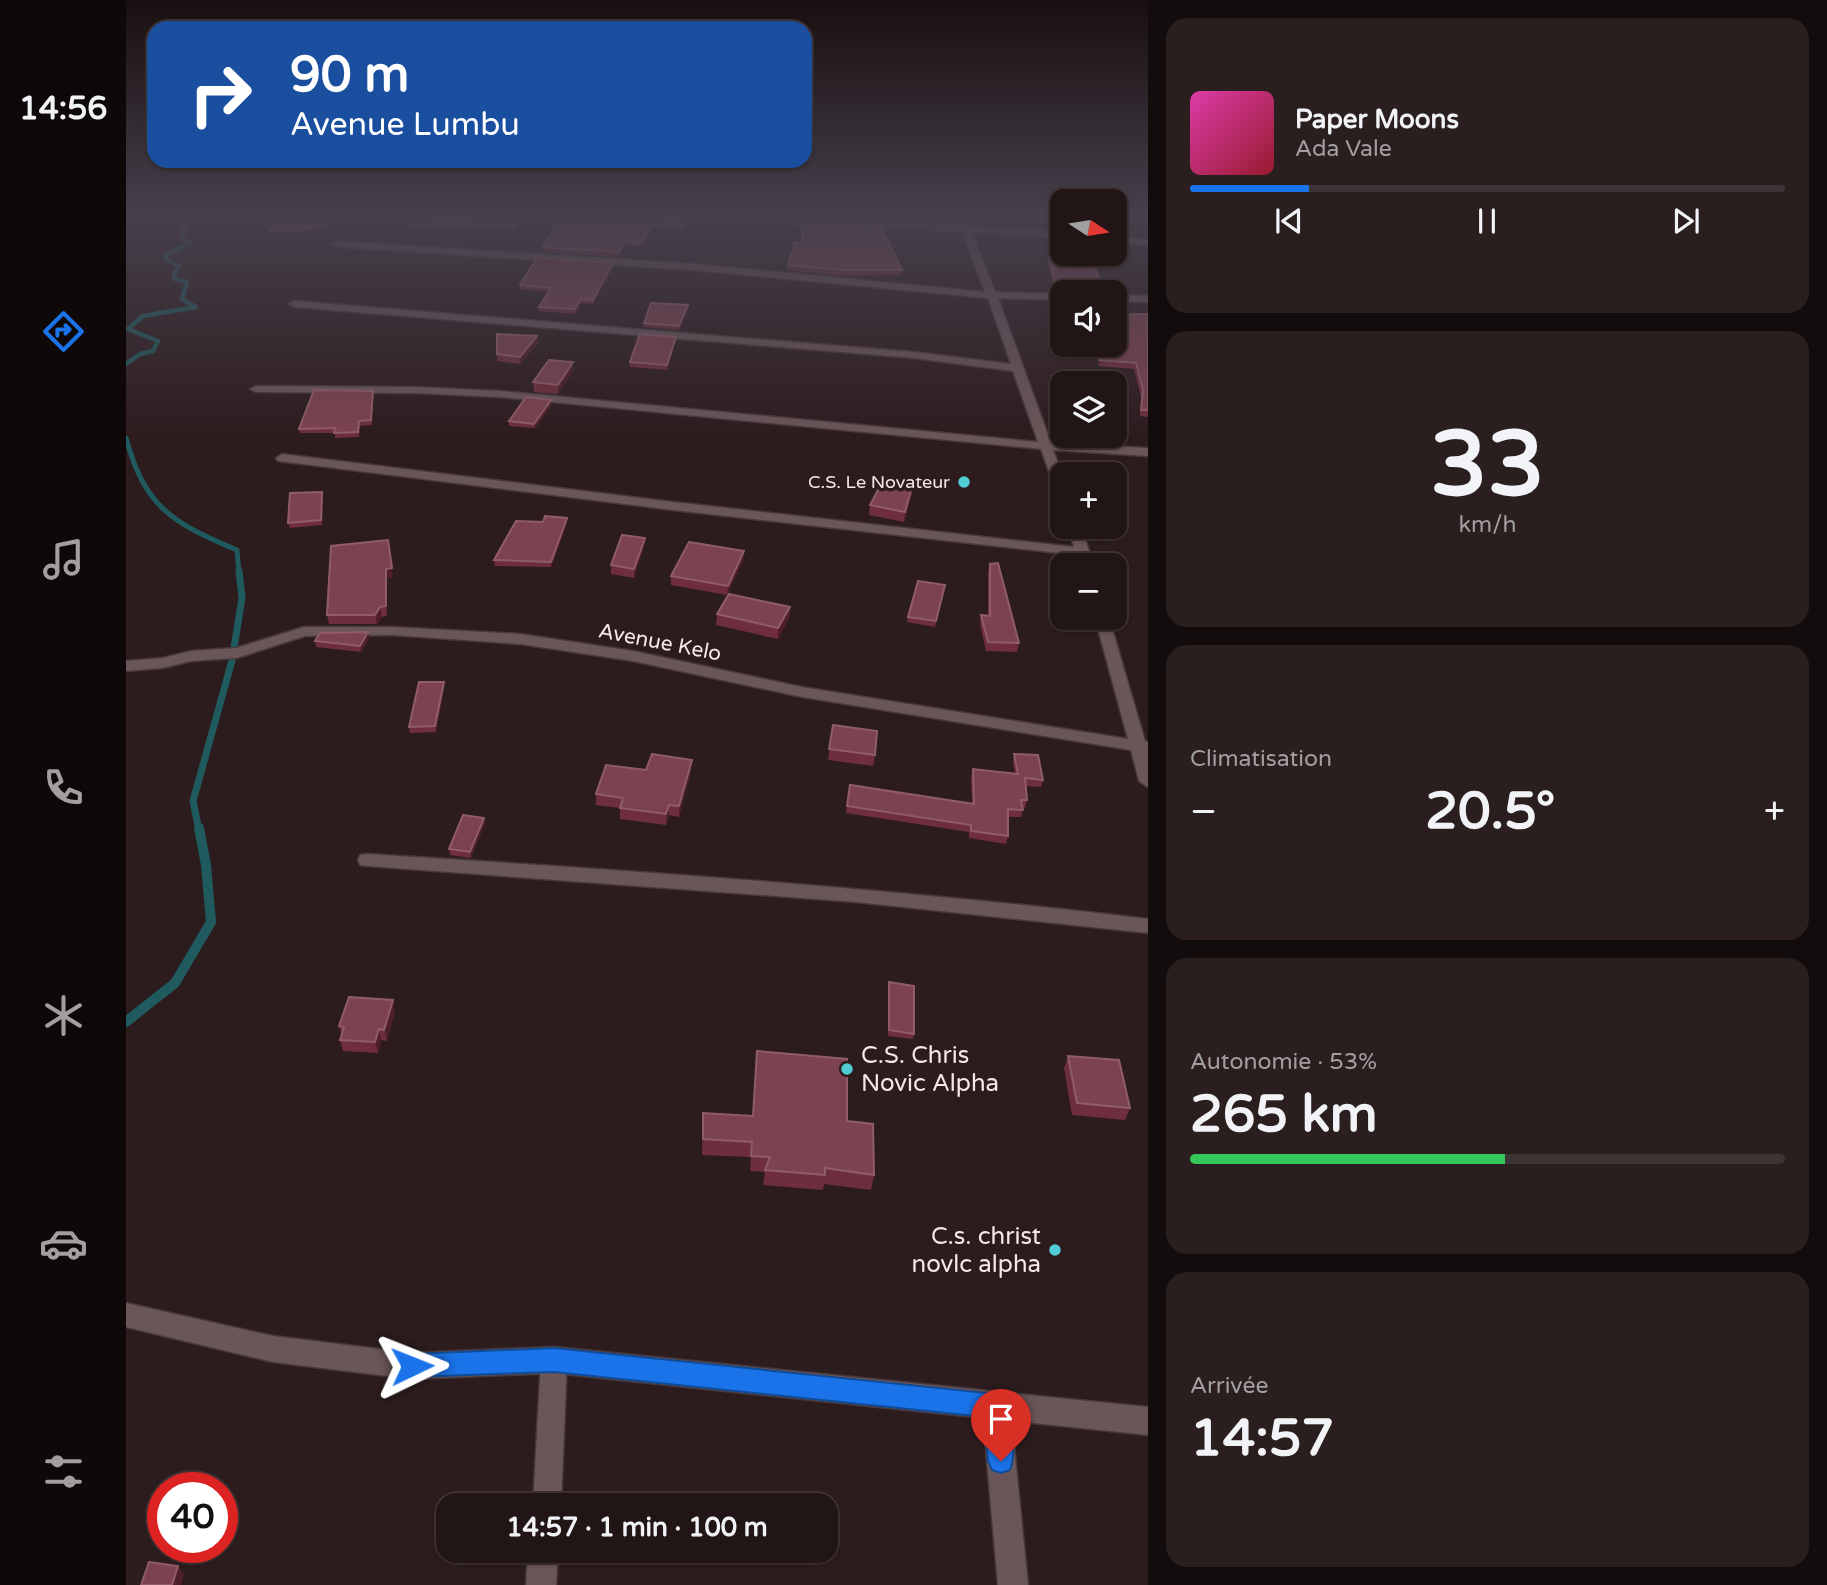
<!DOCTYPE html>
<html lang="fr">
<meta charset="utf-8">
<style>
body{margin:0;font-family:"Varela Round",sans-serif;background:#2a1e1f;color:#f1f3f6;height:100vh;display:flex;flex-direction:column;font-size:26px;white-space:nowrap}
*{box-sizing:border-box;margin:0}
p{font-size:23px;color:#a29fa1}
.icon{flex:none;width:38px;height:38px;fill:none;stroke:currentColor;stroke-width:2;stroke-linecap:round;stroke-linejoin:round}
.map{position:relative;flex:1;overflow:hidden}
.details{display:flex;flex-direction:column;gap:18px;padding:18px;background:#130c0c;width:679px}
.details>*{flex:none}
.guide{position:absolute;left:21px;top:21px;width:665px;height:147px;border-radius:21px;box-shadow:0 2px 5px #0004,0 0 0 2px #3f3435;background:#1a4fa0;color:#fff;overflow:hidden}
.needle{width:46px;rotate:102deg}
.fabs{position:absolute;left:924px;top:189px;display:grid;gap:14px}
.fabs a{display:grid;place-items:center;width:77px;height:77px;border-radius:14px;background:#221516;box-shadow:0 2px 5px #0004,0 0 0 2px #3f3435;font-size:35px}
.speed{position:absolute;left:21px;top:1472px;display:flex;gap:14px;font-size:35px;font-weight:700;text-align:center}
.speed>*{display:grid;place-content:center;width:91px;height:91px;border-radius:50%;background:#221516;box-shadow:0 2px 5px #0004,0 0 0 2px #3f3435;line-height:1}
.speed .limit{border:10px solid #d22;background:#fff;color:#111}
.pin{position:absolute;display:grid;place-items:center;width:60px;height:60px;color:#fff;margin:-72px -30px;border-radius:50% 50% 50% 0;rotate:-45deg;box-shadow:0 0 7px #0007}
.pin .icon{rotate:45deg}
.me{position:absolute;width:77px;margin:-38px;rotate:88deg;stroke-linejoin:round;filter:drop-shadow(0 0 5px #0008)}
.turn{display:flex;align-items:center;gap:24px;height:147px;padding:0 28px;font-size:32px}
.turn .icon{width:91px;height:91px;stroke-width:2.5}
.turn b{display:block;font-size:49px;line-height:60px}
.big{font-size:52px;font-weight:700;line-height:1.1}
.details .card{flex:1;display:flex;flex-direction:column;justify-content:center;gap:10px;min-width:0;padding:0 24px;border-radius:21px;background:#2a1e1f}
.details .dial{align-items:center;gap:0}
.dial b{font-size:91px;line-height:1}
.song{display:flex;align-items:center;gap:21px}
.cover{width:84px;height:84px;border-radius:10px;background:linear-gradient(135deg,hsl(320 70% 55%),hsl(350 70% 35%))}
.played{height:7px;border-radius:4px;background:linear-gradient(90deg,#1a73e8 20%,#3f3435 20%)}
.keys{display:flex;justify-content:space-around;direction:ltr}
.heat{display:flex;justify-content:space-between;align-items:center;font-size:38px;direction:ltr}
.charge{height:10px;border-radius:5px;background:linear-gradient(90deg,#34c759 53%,#3f3435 0)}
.trip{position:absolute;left:310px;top:1493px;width:402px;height:70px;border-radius:21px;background:#221516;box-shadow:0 2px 5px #0004,0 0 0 2px #3f3435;font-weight:700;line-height:70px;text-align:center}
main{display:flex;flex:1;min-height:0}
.dock{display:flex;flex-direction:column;width:126px;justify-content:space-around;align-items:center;background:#0e0809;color:#a29fa1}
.dock .icon{width:49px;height:49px}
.dock .current{color:#1a73e8}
.dock b{font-size:32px;color:#f1f3f6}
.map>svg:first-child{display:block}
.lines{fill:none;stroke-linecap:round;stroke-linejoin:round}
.stream-far3{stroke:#1f5a5e;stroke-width:4.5}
.stream-far2{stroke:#1f5a5e;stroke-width:5}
.stream-far1{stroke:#1f5a5e;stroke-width:7}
.stream{stroke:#1f5a5e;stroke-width:10}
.minor-casing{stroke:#45383a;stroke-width:3}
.tertiary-casing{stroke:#45383a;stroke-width:3}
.minor{fill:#6a5558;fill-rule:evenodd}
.tertiary{fill:#6a5558;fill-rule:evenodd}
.wall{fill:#6e2e3d}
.shaded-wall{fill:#4e1e29}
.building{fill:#7c424f;stroke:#8f5c68;stroke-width:2}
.route{fill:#1a73e8;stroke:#114b97;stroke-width:2}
.poi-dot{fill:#51ccd5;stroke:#2d1c1e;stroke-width:2.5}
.labels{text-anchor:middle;stroke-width:7;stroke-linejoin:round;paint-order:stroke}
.far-poi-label{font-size:18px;fill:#f4e8e9;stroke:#2d1c1e;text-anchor:end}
.street-label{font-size:21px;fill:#f4e8e9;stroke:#2d1c1e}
.near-poi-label{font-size:24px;fill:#f4e8e9;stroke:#2d1c1e;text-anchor:start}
</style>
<main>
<nav class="dock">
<b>14:56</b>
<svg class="icon current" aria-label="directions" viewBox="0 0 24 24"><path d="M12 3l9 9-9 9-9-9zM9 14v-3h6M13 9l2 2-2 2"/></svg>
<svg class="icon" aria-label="music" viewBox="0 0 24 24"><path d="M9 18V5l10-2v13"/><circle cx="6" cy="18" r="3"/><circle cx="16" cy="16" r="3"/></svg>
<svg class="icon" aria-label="phone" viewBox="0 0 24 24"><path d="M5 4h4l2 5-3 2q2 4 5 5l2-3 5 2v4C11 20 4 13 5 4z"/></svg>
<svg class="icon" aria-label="climate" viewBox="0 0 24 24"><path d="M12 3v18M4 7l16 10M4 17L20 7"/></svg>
<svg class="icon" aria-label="car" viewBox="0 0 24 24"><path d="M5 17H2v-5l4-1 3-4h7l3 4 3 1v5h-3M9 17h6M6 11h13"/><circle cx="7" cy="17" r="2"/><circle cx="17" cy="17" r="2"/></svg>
<svg class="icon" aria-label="filters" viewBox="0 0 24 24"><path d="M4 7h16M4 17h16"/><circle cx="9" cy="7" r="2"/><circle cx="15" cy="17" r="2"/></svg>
</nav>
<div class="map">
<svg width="1022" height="1585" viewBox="0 0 1022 1585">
<rect width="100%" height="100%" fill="#2d1c1e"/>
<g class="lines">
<path class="stream-far3" d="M0,364L14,354L27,351L32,341L2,329L17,316L70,307L56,299L61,282L49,279L48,275L53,266L40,259V255L64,243L56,238L59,230L50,220L20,216"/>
<path class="stream-far2" d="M0,438C19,508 47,523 111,550L113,573"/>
<path class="stream-far1" d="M108,648L116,598L113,571
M73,830L67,801L107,657"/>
<path class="stream" d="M0,1022L49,983L85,922L80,865L73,828"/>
<g class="minor-casing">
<path id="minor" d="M531,216L743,220L936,232V238L845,232L869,292L936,294V300L872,298L925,443L1022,448V456L927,450L936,474V495L930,491L915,449L374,397L289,393L130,392L124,389L130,386L289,387L374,391L912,442L887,371L788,358L168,307L163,304L168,301L788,352L885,364L862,298L568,270L210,247L206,244L210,241L568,264L859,292L836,231L535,219Z
M989,236L1022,240V246L989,242Z
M989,295L1022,296V302L989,301Z
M156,454L547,502L948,547L941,527H955L968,565H954L951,555L547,510L152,461L150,458Z
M969,618H983L1019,741L1022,742V787L1013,781L1005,750L676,697L507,661L394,644L266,635L179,636L111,658L65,661L37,668L0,671V661L37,658L65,651L110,648L178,627H266L394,634L507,651L676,687L1002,739Z
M241,854C502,870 762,888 1022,919V933L730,902L241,866L234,865L232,860L234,855Z
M428,1347L437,1351L441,1360L435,1505H407L415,1360L419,1351Z
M870,1392L880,1396L884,1406L902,1585H872L856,1406L860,1396Z
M402,1550H432L430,1585H400Z"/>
</g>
<g class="tertiary-casing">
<path id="tertiary" d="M0,1303L147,1336L286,1353L428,1347L1022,1407V1435L428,1373L286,1379L147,1362L0,1327Z"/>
</g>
<use href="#minor" class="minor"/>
<use href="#tertiary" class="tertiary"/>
</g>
<path class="wall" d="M131,216H209L199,232L146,236Z
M254,216H400L389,231L253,224V219Z
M822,216L864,219V222L822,220Z
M535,217L562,218V223L556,231L527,229L515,247L499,246L493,257L418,252L417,247Z
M676,222L758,239L776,270L775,275L715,276L661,270L662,265L676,243Z
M923,256L977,292H944L943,288L927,287L922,262Z
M487,263V267L467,304L455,303L449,314L413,311V307L422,292L394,289V285Z
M562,305V310L553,330L518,327V323Z
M1022,314V417L1014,416L1015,397L1008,369L972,366L978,345Z
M411,336L412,343L394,364L371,361V354Z
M549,341L541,370L504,367V362Z
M447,362V371L432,394L408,392L407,382Z
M247,391L246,425L234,426L233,437L209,438V433H174L173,429Z
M425,405L409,428L383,426V421Z
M196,492L197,497L196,525L164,528L162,523Z
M786,493L778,522L743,515L744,505Z
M441,518V523L425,567L369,566L368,560Z
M519,538L518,547L508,578L485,574V565Z
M205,546L267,578H261V616L256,617L251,624H203L201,615Z
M618,551L617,560L601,595L545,585V576Z
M864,564L893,643L891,652L860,651L854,624L855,615L862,616V572Z
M819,585L809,627L781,622L782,617Z
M664,607L663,618L652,639L590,625L591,614Z
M243,638L235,652L190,647L189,641Z
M318,687L310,732L284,733L283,727Z
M707,725L749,755L747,766L702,760Z
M888,754L917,780L915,787L899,786L901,800L899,808L897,807L895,817H882V836L880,844L843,838V832L720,813L724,785L846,804L845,777L847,769L889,774L887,761Z
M520,770L565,771L553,817L543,815L540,825L494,819V808L470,805V794Z
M358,818L359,823L345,858L324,855L323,849Z
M763,982L788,1034L787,1039L762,1036V988Z
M269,1011L261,1041L255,1040L252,1053L217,1051L214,1040L216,1036L213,1026Z
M631,1051L721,1121L748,1175L745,1190L698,1184L697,1190L637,1185L639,1172L624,1171L625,1157L576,1155L577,1113L627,1116Z
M942,1056L1004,1108L999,1120L946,1115L938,1068Z"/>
<path class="shaded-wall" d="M205,216H209L199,232L146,236L145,231Z
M396,216H400L389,231L388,227Z
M562,218V223L556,231V227Z
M527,225V229L515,247V243Z
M499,241V246L493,257V252Z
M487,263V267L467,304V300Z
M455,299V303L449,314V309Z
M562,305V310L553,330V326Z
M411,336L412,343L394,364V357Z
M550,337L549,341L541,370V365Z
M447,362V371L432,394V385Z
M425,400V405L409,428L408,424Z
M787,483L786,493L778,522L779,512Z
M196,492L197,497L196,525L195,520Z
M441,518V523L425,567V562Z
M519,538L518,547L508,578V569Z
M262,540L267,578H261V616L260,606V569Z
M618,551L617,560L601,595L602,586Z
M254,607L256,617L251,624L249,615Z
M664,607L663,618L652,639V628Z
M242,632L243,638L235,652L234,646Z
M318,682V687L310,732L309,726Z
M566,760L565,771L553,817V806Z
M543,805V815L540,825V814Z
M358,818L359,823L345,858L344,852Z
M267,1000L269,1011L261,1041L258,1030Z
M253,1029L255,1040L252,1053L249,1042Z
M52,1566L58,1575L55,1585H46Z"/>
<path class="building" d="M133,216H205L199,227L145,231Z
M254,216H396L388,227L253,219Z
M437,216H533L535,217L562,218L556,227L527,225L515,243L499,241L493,252L417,247Z
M822,216H864V219Z
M676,222L756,225L758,239H761L776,270H716L662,265L669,242L676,243Z
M923,256L966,259L977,289V292H952L951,288L946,287L945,282L929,281Z
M411,258L487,263L467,300L455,299L449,309L413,307L425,288L394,285Z
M525,303L562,305L553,326L518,323Z
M1022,314V410H1015L1017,390L1010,363L973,360L978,345H989V315Z
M371,334L411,336L394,357L371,354Z
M514,334L550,337L541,365L504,362Z
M423,360L447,362L432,385L407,382Z
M188,390L247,391L245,420L233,421L232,432L208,433L209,428L173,429Z
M400,397L425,400L408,424L383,421Z
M758,479L787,483L779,512L744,505Z
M196,492L195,520L162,523L164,493Z
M419,516L441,518L425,562L368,560L390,521L417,522Z
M496,535L519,538L508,569L485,565Z
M262,540L266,568L260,569V606L254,607L249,615H201L205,546Z
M563,542L618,551L602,586L545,576Z
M872,563L893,643L862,642L855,615L864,616V564Z
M792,581L819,585L810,621L782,617Z
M603,594L664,607L652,628L591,614Z
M242,632L234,646L189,641L194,633Z
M293,682H318L309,726L283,727Z
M707,725L751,731L749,755L703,749Z
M526,754L566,760L553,806L543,805L540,814L494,808L497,798L470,794L480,765L520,770Z
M888,754L912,755L917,780L899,778L901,800H895L897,810L882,809V836L845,831V825L721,806L724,785L848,804L847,769L892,774Z
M337,815L358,818L344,852L323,849Z
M763,982L788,986V1034L763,1030Z
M223,997L267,1000L258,1030L253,1029L249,1042L214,1040L218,1027L213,1026Z
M631,1051L721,1059V1121L747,1124L748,1175L699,1168V1175L639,1170L644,1157L625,1156L626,1142L577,1139V1113L627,1116Z
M942,1056L993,1060L1004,1108L951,1103Z
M23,1562L52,1566L46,1585H15Z"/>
<linearGradient id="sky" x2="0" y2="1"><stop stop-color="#190f10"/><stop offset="0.49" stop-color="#46404c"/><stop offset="1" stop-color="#46404c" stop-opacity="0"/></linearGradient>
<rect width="1022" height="437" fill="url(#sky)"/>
<path class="route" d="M428,1348L870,1394L878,1397C886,1416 891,1451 884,1470L875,1473L866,1470L862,1461L858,1417L428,1372L286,1377L278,1374L274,1366L278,1357L286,1354Z"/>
<g class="poi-dot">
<circle cx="838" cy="482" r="7"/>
<circle cx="721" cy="1069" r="7"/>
<circle cx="929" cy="1250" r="7"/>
</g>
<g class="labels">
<g class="far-poi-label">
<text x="824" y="488">C.S. Le Novateur</text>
</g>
<g class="street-label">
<text transform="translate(534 642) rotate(11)" y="7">Avenue Kelo</text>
</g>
<g class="near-poi-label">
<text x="735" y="1063">C.S. Chris<tspan x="735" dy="28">Novic Alpha</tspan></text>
<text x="915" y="1244" text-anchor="end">C.s. christ<tspan x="915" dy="28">novlc alpha</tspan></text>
</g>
</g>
</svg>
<div class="fabs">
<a><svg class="needle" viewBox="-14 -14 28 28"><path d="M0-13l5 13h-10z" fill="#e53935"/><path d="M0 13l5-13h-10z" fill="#a29fa1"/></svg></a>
<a><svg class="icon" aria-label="sound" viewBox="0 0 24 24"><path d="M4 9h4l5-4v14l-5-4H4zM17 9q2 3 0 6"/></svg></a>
<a><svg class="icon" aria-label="layers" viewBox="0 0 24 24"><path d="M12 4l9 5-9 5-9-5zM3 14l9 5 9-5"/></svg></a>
<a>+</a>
<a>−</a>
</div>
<div class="speed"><div class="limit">40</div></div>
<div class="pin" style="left:875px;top:1461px;background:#d93025"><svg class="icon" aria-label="arrive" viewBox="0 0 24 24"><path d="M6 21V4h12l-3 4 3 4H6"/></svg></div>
<svg class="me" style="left:286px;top:1366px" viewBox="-20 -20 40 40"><path d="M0-17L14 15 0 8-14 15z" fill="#1a73e8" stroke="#fff" stroke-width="4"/></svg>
<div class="trip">14:57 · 1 min · 100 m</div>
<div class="guide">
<div class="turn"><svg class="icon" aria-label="right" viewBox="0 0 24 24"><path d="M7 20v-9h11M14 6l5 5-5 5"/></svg><div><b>90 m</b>Avenue Lumbu</div></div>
</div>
</div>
<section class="details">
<div class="card">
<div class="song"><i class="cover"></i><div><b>Paper Moons</b><p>Ada Vale</p></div></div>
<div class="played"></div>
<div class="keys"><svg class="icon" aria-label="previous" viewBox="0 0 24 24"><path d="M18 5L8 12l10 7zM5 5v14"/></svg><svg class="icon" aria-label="pause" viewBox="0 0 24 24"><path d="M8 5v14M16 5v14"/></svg><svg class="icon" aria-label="next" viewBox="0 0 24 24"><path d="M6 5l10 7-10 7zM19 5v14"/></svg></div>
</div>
<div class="card dial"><b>33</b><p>km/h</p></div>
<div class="card"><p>Climatisation</p>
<div class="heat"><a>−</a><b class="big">20.5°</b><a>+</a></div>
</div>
<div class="card"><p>Autonomie · 53%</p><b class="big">265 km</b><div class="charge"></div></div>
<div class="card"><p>Arrivée</p><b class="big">14:57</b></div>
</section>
</main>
